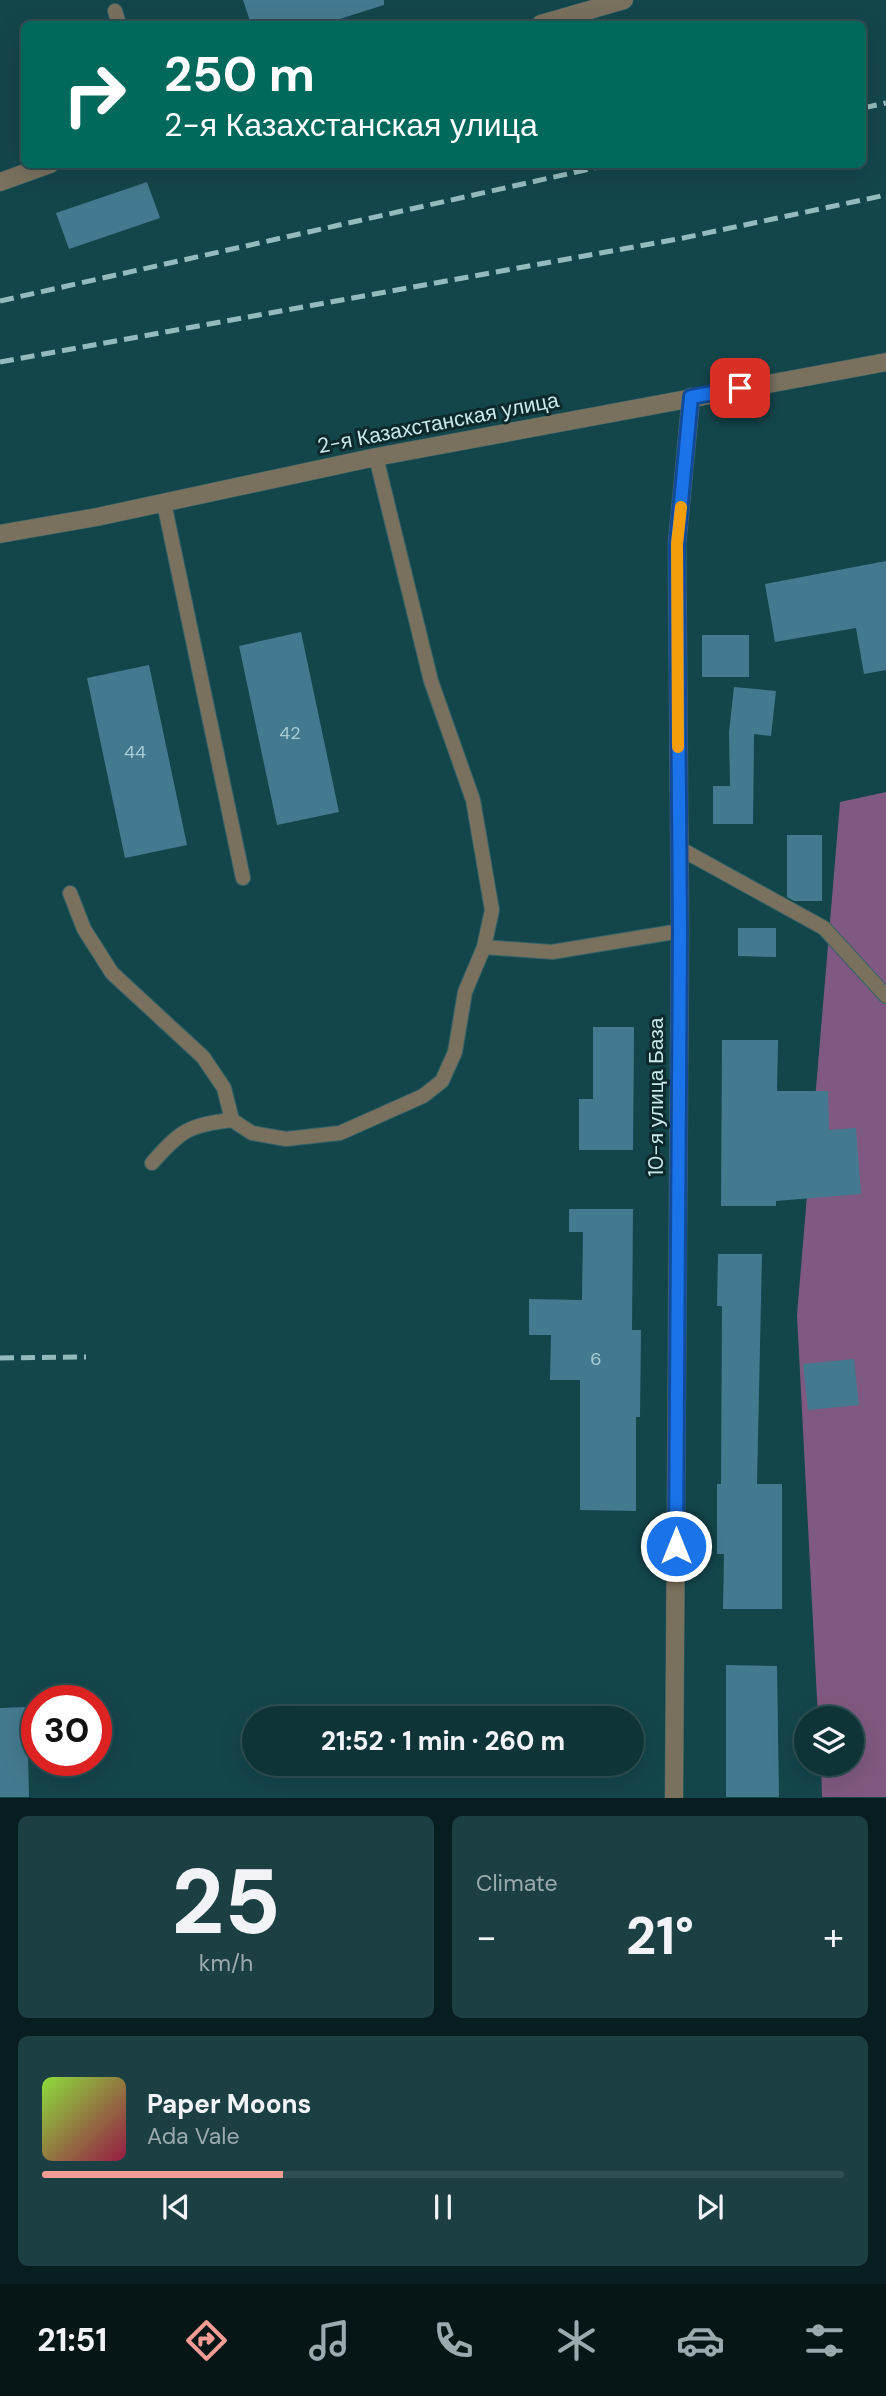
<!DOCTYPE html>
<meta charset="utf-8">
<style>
body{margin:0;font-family:"DM Sans",sans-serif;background:#1c3f43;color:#f1f3f6;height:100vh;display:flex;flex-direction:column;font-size:26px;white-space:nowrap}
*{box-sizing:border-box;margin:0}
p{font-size:23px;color:#9baaae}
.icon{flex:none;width:38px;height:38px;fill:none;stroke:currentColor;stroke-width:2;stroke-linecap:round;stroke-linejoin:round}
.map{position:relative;height:1798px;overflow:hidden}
.drawer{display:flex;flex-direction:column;gap:18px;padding:18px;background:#081d1f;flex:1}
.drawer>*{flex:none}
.top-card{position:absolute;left:21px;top:21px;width:845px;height:147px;border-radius:10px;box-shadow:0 7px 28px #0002,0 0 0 2px #2e4f53;background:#00695c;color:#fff;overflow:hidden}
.fabs{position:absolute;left:794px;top:1706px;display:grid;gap:14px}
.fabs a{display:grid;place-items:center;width:70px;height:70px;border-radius:50%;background:#0e3438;box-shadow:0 7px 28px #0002,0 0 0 2px #2e4f53;font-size:35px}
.speed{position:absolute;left:21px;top:1685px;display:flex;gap:14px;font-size:35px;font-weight:700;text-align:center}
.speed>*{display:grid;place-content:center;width:91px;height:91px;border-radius:50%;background:#0e3438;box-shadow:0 7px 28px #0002,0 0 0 2px #2e4f53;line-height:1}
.speed .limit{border:10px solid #d22;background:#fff;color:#111}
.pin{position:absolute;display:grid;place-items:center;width:60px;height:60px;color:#fff;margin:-30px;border-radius:14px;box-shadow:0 4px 10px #0006}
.me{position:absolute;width:77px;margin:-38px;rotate:0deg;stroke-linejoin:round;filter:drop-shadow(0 0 5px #0008)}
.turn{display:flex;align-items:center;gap:24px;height:147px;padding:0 28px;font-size:32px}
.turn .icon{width:91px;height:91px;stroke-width:2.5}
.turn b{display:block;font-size:49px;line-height:60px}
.big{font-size:52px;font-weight:800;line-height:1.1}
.drawer .widget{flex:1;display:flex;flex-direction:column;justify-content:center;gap:10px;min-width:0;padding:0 24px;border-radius:10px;background:#1c3f43}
.drawer .dial{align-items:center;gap:0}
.dial b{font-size:91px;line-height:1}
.song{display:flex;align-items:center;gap:21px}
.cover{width:84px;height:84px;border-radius:10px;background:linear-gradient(135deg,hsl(90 70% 55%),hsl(340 70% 35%))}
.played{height:7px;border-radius:4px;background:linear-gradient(90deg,#f59c94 30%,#2e4f53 30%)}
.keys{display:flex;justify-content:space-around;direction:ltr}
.heat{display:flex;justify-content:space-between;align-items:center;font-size:38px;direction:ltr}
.drawer .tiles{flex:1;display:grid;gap:18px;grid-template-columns:1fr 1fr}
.widget:last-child{grid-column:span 2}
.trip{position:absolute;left:242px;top:1706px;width:402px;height:70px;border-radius:35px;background:#0e3438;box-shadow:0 7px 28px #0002,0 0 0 2px #2e4f53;font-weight:800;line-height:70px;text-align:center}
.menu{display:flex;height:112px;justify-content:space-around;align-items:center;background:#061516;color:#9baaae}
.menu .icon{width:49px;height:49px}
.menu .current{color:#f59c94}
.menu b{font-size:32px;color:#f1f3f6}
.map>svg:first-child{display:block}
.green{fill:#7f5981}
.building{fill:#447a8f}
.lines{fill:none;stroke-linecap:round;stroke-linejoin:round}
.service-casing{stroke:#346368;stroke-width:16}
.minor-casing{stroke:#346368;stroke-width:19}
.tertiary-casing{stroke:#346368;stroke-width:19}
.service{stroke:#79705e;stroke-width:14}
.minor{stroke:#79705e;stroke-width:18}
.tertiary{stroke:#79705e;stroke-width:18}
.rail{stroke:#95babd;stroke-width:5;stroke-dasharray:14 7;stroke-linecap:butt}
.route-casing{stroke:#114b97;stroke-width:18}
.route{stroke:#1a73e8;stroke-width:12}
.slow{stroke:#f59e0b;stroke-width:12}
.labels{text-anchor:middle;stroke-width:6;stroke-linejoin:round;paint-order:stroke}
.number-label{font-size:18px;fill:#a8ccd4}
.street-label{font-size:21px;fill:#c9e8eb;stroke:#0e292c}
</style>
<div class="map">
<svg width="886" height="1798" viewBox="0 0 886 1798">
<rect width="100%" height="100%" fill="#13464b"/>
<path class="green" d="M886,792V1797H822L821,1764H852V1718H818L797,1315L840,802Z"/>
<path class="building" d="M243,0H384V5L324,24H251Z
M147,182L160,218L69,249L56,213Z
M886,561V670L864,674L856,628L775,642L765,584Z
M301,632L339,812L277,825L239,646Z
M702,635H749V677H702Z
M149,665L187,845L125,858L87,678Z
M734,687L776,691L771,736L754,734L753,824H713V786H730L729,732Z
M787,835H822V901H794L787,897Z
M738,928H776V957L738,956Z
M593,1027H634L633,1150H579V1099H593Z
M722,1040H778L777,1091H828L829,1130L856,1128L861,1194L776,1201V1206H721Z
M569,1209H633L632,1330H641L640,1417H636V1511L580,1510V1380H550L551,1335H529V1299L582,1300L583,1232H569Z
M718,1254H762L757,1484H782V1609H723L724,1554H717V1484H721L722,1306H717Z
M854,1359L859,1405L808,1410L803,1364Z
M726,1665L777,1666L779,1797H726Z
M27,1707L29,1797H0V1708Z"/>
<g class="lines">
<g class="service-casing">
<path id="service" d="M115,11L119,24
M164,503L243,878
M679,848L824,928L886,996
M70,893L84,929L112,973L203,1057L224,1088L232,1120L252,1133L286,1139L340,1133L423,1096L442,1081L455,1052L465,992L484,947L492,910L473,800L431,681L376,457
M484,947L552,952L680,931
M152,1163C181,1130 189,1125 232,1120"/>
</g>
<g class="minor-casing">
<path id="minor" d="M541,24L624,0
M0,182L50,164
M674,1798L680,931L677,544L691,397"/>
</g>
<g class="tertiary-casing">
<path id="tertiary" d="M0,534L97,517L376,457L886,362"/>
</g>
<use href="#service" class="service"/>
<use href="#minor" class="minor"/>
<use href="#tertiary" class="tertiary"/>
<path class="rail" d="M863,108L886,103
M0,301L612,164
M0,362L683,238L886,195
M0,1358L86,1357"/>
</g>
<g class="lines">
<g class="route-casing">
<path id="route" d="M676,1546L680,931L677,544L691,397L740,388"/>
</g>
<use href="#route" class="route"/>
<path class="slow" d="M678,747L677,544L681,507"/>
</g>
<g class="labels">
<g class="number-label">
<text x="290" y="739">42</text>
<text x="135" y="758">44</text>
<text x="596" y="1365">6</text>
</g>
<g class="street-label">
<text transform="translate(438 423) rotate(-11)" y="7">2-я Казахстанская улица</text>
<text transform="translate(656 1097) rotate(-90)" y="7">10-я улица База</text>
</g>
</g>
</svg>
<div class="fabs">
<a><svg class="icon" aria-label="layers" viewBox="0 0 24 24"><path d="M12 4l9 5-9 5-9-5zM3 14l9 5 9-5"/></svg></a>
</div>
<div class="speed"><div class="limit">30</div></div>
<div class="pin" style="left:740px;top:388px;background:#d93025"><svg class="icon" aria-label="arrive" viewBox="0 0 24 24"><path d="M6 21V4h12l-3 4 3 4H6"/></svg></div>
<svg class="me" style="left:676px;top:1546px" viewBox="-20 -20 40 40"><circle r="17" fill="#1a73e8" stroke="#fff" stroke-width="3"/><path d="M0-11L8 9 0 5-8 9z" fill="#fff"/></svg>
<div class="trip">21:52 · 1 min · 260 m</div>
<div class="top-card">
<div class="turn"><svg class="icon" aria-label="right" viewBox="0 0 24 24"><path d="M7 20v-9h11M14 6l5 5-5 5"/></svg><div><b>250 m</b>2-я Казахстанская улица</div></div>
</div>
</div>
<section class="drawer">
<div class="tiles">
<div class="widget dial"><b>25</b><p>km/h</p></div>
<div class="widget"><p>Climate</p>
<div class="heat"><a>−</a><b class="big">21°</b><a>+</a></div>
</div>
<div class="widget">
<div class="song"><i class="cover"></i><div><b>Paper Moons</b><p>Ada Vale</p></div></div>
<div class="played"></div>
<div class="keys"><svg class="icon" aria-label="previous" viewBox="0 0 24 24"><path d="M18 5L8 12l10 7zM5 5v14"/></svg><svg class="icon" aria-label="pause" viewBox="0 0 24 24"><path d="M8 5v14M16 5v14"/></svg><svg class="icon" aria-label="next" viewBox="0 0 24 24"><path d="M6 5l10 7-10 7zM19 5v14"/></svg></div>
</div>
</div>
</section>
<nav class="menu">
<b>21:51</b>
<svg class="icon current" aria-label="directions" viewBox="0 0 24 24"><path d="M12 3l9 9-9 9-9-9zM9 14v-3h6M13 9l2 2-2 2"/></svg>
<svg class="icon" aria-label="music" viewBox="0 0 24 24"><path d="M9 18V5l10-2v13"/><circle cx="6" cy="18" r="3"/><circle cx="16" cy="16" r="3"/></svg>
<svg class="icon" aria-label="phone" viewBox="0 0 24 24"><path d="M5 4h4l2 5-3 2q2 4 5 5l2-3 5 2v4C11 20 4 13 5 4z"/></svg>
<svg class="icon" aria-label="climate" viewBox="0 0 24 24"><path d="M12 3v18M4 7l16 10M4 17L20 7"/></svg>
<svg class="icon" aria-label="car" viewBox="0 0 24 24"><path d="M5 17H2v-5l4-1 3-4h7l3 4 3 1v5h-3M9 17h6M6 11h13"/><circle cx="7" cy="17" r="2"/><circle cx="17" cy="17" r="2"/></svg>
<svg class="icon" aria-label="filters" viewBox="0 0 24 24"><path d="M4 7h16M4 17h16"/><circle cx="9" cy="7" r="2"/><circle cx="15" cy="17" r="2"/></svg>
</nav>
